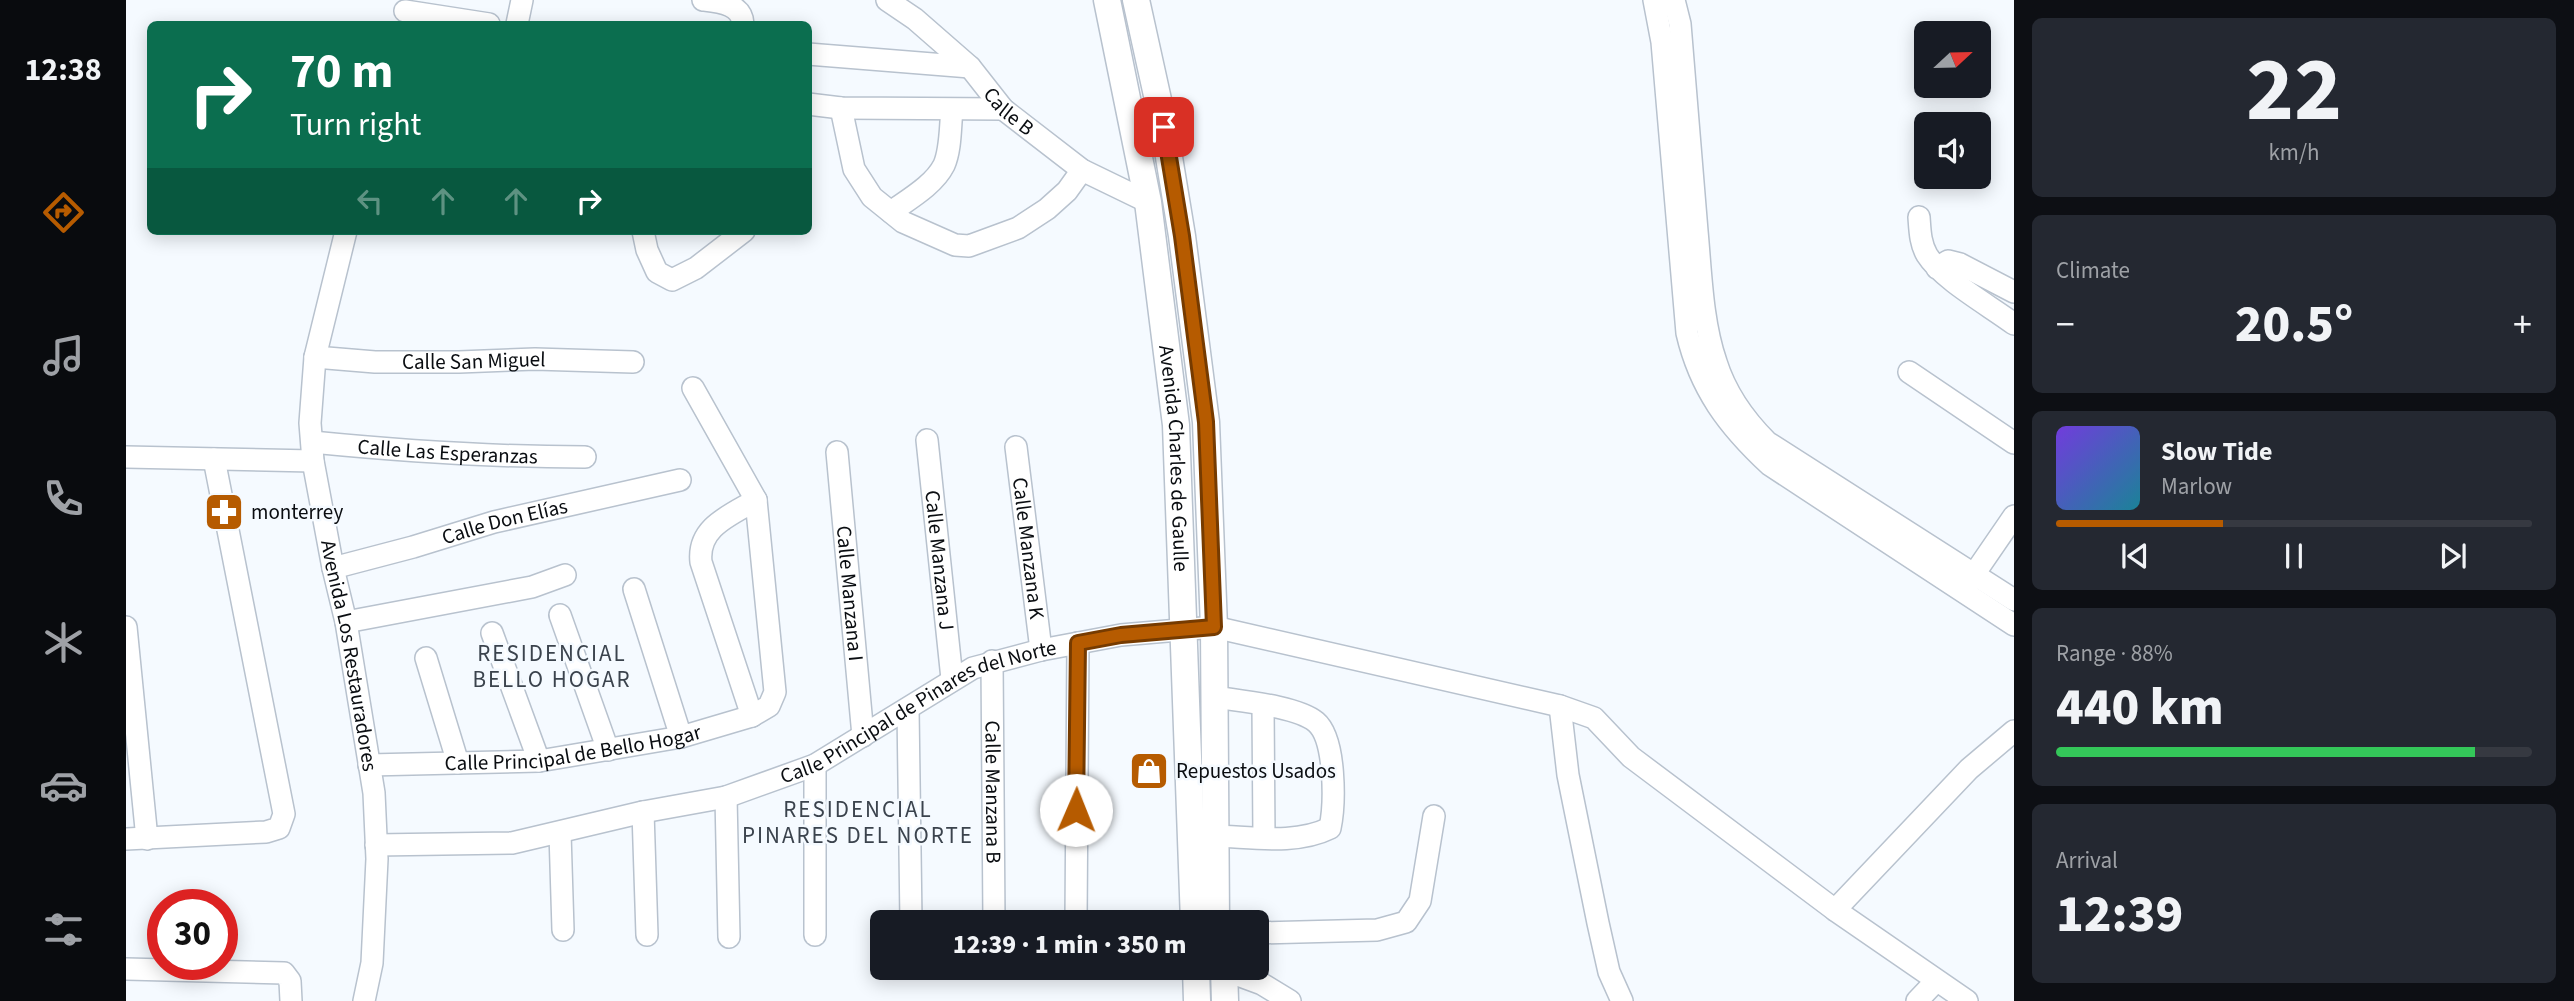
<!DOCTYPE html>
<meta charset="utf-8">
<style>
body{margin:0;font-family:"Source Sans 3",sans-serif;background:#242831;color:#f1f3f6;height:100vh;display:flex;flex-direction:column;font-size:26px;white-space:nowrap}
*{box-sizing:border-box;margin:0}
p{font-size:23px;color:#9ea1a6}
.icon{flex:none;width:38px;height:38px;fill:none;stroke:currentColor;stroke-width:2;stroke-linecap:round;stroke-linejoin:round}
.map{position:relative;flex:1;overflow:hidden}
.panel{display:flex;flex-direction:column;gap:18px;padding:18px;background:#0d0f14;width:560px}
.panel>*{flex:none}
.guide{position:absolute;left:21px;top:21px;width:665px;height:214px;border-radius:10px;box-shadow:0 4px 18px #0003;background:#0b6e4f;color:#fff;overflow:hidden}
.needle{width:46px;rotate:68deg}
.tools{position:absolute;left:1788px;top:21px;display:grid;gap:14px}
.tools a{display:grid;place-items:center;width:77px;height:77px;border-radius:10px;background:#171b24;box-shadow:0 4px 18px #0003;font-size:35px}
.speed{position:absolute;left:21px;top:889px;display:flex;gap:14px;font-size:35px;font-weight:700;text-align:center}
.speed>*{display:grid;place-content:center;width:91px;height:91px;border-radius:50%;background:#171b24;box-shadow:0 4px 18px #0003;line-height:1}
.speed .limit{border:10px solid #d22;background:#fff;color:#111}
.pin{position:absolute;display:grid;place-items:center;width:60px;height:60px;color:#fff;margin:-30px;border-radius:14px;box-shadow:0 4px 10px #0006}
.me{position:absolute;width:77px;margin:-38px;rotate:1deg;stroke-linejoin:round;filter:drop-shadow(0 0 5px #0008)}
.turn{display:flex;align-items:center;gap:24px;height:147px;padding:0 28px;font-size:32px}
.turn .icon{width:91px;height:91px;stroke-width:2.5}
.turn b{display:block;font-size:49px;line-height:60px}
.lanes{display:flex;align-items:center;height:66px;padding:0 28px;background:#0003;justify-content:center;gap:35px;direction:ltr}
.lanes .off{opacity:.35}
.big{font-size:52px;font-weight:800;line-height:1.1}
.panel .widget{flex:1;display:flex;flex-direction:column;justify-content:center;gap:10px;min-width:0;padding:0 24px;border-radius:10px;background:#242831}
.panel .dial{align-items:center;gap:0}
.dial b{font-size:91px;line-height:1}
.song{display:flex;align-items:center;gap:21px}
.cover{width:84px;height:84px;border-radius:10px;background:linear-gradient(135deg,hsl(260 70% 55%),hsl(190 70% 35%))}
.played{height:7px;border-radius:4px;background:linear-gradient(90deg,#b65b00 35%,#363941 35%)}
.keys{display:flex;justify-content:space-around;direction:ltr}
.heat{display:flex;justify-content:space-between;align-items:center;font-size:38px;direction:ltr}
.charge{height:10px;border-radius:5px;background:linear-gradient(90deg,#34c759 88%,#363941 0)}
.trip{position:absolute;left:744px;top:910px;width:399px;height:70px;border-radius:10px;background:#171b24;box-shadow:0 4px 18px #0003;font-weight:800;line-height:70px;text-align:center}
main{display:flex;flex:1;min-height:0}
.dock{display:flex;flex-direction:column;width:126px;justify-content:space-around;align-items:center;background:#090b0e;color:#9ea1a6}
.dock .icon{width:49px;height:49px}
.dock .selected{color:#b65b00}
.dock b{font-size:32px;color:#f1f3f6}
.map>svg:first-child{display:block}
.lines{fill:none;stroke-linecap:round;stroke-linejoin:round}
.minor-casing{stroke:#b8c2ce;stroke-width:24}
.major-casing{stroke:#b8c2ce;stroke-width:29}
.minor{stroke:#fff;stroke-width:21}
.major{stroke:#fff;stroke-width:26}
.route-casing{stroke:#763b00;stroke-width:18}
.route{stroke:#b65b00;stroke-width:12}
.labels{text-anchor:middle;stroke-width:5;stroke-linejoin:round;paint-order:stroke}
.street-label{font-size:21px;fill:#0a0d11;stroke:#f5faff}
.poi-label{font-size:21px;fill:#0a0d11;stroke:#f5faff;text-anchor:start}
.neighbourhood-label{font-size:23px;letter-spacing:2px;fill:#3b434d;stroke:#f5faff}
</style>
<main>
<nav class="dock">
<b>12:38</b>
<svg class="icon selected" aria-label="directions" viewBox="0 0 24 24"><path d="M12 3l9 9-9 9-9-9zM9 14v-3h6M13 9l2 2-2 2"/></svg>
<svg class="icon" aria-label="music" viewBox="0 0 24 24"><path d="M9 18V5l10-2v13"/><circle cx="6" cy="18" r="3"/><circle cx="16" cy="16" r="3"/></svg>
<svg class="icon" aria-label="phone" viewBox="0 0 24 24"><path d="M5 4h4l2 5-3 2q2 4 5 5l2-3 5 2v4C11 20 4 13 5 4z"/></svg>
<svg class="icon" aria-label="climate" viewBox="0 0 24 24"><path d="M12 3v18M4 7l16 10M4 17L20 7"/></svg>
<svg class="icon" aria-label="car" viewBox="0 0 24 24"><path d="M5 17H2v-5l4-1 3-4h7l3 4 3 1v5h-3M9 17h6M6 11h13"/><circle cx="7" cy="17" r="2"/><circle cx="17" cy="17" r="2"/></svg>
<svg class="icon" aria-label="filters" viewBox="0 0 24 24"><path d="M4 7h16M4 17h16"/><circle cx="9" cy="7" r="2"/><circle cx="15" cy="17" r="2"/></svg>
</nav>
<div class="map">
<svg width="1888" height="1001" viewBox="0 0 1888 1001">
<rect width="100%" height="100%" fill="#f5faff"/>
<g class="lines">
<g class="minor-casing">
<g id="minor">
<path d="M577,0C594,2 616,4 617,24"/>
<path id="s1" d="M761,0L789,19L844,67L877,109L956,170L1022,202"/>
<path d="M1528,0L1536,42L1561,333C1574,389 1602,426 1644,465L1888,625"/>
<path d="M1548,0L1554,24C1560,93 1565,162 1571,231C1575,274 1576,321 1590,362C1600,394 1618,419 1641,442L1888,600"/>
<path d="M279,11L363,24"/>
<path d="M391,24L396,0"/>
<path d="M682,54L844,67"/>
<path d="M682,104L715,108L877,109"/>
<path d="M715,108L728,169L746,197L777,222L829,245L843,246L892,228L921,209L941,191L956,170"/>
<path d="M765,212C783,199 808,185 818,165C825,149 824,127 826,110"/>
<path d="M1793,217C1794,230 1794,243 1801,255C1816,279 1864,306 1888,324"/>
<path id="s2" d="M220,231L189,357L184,423L187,461L207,568L220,622L248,793L251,859L246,963L238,1001"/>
<path d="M517,231L521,250L531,272L546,280L570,268L618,231"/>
<path d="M1811,268L1822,261L1834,264L1888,292"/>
<path id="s3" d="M189,357L249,362H333L409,359L507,362"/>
<path d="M1783,372L1888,443"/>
<path id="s4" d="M801,440L826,679"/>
<path id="s5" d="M186,442C277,451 367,457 459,457"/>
<path id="s6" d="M890,447L915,650"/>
<path id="s7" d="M711,452L737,736"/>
<path d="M0,457L187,461"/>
<path id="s8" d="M207,568L287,547L368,522L554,480"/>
<path d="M1842,583L1888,516"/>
<path d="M508,589L555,737"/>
<path d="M434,615L482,750"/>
<path d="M220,622L406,587L439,575"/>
<path d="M0,627L21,839"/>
<path d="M366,633L413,761"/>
<path d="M300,658L332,763"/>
<path id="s9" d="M866,661L868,922"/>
<path d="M1089,697C1113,701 1171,706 1190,722C1210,739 1209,804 1204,828C1170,845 1126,837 1089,836"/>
<path d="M1137,706L1138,837"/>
<path d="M1434,706L1442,775L1472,923L1483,972L1496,1001"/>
<path d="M782,709L785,922"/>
<path d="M626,716L575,562C571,527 605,515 630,500"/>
<path id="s10" d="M243,765L413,761L555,737L626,716L643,706L649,692L630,500L567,388"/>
<path d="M689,765V935"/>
<path d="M600,797L603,937"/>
<path d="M517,812L521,935"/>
<path d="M434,833L437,930"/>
<path d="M0,839L140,832L153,828L158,814L88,459"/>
<path id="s11" d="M250,845L386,843L517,812L600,797L689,765L847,668L915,650L995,635L1088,627L1434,706L1468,718L1505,757L1709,910L1841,1001"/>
<path d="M1709,910L1843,769L1888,731"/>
<path d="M950,921L952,643"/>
<path d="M1130,933L1251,930L1280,922L1294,901L1308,816"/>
<path d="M0,969L158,973L164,981L165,1001"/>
<path d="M1098,970L1136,984L1164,1001"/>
<path d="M1791,1001L1810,981"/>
</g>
</g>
<g class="major-casing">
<g id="major">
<path id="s12" d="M981,0L1022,202L1050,425L1068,922"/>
<path d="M1010,0L1038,127L1056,236L1080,422L1088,627L1090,922"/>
<path d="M1070,968L1071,1001"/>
<path d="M1098,968L1099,1001"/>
</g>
</g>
<use href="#minor" class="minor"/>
<use href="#major" class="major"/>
</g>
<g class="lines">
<g class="route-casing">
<path id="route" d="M950,810L952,643L995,635L1088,627L1080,422L1056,236L1038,127"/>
</g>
<use href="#route" class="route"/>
</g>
<defs>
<g id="pharmacy-square" transform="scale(2.0125)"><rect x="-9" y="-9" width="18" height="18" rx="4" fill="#b65b00" stroke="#f5faff"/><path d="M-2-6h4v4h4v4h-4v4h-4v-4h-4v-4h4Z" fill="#fff"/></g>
<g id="shop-square" transform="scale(2.0125)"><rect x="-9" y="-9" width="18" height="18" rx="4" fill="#b65b00" stroke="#f5faff"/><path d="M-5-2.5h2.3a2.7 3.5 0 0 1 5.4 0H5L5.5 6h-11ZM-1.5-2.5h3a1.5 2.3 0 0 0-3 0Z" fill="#fff"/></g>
</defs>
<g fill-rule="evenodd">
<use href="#pharmacy-square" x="98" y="512"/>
<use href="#shop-square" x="1023" y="771"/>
</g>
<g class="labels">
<g class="street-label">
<text dy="7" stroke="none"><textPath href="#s1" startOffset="166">Calle B</textPath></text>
<text dy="7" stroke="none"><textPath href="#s3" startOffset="159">Calle San Miguel</textPath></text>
<text dy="7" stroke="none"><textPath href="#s5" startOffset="136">Calle Las Esperanzas</textPath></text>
<text dy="7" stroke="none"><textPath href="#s12" startOffset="464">Avenida Charles de Gaulle</textPath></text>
<text dy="7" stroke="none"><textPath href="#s8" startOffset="178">Calle Don Elías</textPath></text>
<text dy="7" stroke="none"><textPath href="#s6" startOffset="102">Calle Manzana K</textPath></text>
<text dy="7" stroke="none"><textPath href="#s4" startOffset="121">Calle Manzana J</textPath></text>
<text dy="7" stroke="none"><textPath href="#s7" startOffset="142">Calle Manzana I</textPath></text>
<text dy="7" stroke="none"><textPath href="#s2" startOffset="432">Avenida Los Restauradores</textPath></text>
<text dy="7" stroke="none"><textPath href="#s11" startOffset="567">Calle Principal de Pinares del Norte</textPath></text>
<text dy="7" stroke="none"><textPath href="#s10" startOffset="205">Calle Principal de Bello Hogar</textPath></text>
<text dy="7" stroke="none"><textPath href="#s9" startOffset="131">Calle Manzana B</textPath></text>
</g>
<g class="poi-label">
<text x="125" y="519">monterrey</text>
<text x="1050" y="778">Repuestos Usados</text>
</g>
<g class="neighbourhood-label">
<text x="426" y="661">RESIDENCIAL<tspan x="426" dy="26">BELLO HOGAR</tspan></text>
<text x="732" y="817">RESIDENCIAL<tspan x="732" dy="26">PINARES DEL NORTE</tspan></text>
</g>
</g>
</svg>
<div class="tools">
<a><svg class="needle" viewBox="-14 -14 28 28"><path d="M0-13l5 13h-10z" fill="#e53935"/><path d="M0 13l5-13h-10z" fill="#9ea1a6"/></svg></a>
<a><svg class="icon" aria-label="sound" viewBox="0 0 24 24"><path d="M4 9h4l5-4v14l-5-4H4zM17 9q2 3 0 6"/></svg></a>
</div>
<div class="speed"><div class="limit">30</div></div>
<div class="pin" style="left:1038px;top:127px;background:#d93025"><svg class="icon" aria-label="arrive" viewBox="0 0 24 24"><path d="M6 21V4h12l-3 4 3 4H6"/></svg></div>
<svg class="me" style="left:950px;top:810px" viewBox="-20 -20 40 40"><circle r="19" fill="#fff"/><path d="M0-13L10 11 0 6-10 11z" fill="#b65b00"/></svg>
<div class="trip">12:39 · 1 min · 350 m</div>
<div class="guide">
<div class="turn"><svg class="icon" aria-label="right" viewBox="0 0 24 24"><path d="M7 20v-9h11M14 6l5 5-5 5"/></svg><div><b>70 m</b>Turn right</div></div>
<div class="lanes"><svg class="icon off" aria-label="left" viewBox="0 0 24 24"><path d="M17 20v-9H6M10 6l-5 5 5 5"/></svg><svg class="icon off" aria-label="ahead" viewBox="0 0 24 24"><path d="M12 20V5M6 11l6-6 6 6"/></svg><svg class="icon off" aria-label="ahead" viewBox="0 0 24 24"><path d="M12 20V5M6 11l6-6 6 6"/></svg><svg class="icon" aria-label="right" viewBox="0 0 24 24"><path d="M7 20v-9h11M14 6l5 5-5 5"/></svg></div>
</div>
</div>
<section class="panel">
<div class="widget dial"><b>22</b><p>km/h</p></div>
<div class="widget"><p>Climate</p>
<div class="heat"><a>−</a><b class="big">20.5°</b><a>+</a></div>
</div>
<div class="widget">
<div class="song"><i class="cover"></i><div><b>Slow Tide</b><p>Marlow</p></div></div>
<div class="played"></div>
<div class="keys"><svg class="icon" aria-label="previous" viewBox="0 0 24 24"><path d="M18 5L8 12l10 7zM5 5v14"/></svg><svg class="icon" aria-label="pause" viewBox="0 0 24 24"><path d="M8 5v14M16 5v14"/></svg><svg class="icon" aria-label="next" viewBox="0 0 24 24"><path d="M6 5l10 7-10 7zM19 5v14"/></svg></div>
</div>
<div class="widget"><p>Range · 88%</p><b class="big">440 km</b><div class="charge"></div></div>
<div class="widget"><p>Arrival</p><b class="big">12:39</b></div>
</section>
</main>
